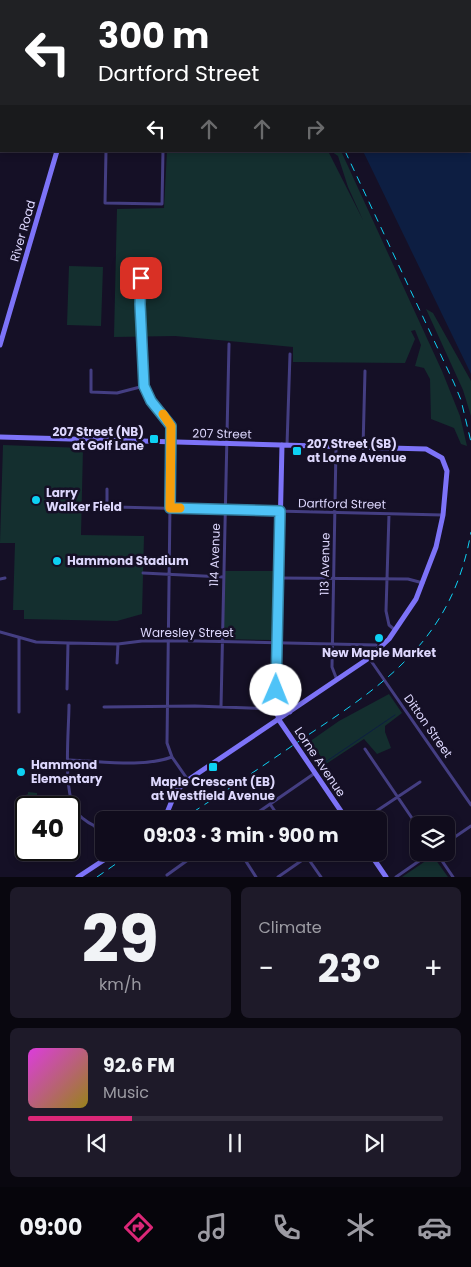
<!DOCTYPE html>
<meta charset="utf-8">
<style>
body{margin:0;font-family:Poppins,sans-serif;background:#1e1a29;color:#f1f3f6;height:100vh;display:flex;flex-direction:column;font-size:19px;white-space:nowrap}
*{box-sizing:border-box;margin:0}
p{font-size:16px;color:#9c9ba3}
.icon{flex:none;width:28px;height:28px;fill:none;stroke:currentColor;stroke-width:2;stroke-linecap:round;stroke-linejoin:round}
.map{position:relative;height:877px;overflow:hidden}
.side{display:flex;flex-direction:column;gap:10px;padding:10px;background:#09070f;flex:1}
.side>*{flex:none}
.banner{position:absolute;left:0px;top:0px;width:471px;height:152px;box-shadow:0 2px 8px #0003,0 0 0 1px #302c3b;background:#202124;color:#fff;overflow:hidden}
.tools{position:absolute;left:410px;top:816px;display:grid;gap:10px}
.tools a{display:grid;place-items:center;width:45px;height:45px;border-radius:8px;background:#100c1c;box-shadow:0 2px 8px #0003,0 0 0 1px #302c3b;font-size:25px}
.speed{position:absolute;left:15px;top:796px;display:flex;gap:10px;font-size:25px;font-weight:700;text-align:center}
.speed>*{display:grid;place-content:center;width:65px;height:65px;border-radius:50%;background:#100c1c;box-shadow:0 2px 8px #0003,0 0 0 1px #302c3b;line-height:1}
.speed .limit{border:2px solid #111;border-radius:8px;background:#fff;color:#111}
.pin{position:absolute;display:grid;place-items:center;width:42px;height:42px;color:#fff;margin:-21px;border-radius:10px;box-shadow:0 2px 8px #0006}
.me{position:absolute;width:55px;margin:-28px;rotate:1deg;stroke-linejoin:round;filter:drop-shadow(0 0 4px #0008)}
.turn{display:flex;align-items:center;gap:18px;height:105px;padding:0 15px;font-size:22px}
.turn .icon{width:65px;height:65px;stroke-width:2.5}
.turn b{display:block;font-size:35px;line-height:42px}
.lanes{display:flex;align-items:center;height:48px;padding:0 15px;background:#0003;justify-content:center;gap:25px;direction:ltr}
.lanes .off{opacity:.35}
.big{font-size:38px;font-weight:700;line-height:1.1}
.side .tile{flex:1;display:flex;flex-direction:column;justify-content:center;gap:8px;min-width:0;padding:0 18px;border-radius:8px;background:#1e1a29}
.side .dial{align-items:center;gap:0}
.dial b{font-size:65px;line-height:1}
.song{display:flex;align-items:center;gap:15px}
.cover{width:60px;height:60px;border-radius:8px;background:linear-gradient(135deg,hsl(300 70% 55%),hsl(50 70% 35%))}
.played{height:5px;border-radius:2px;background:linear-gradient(90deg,#db2777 25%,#302c3b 25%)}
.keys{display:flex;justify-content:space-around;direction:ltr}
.heat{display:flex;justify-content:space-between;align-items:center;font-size:28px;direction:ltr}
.side .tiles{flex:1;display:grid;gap:10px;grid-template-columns:1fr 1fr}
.tile:last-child{grid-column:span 2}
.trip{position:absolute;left:95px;top:811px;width:292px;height:50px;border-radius:8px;background:#100c1c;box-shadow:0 2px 8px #0003,0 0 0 1px #302c3b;font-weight:700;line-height:50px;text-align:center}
.dock{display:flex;height:80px;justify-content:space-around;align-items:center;background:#06050b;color:#9c9ba3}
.dock .icon{width:35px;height:35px}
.dock .active{color:#db2777}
.dock b{font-size:22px;color:#f1f3f6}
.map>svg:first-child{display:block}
.green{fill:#142f2f}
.water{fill:#0d1e42}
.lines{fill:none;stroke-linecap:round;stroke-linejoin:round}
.stream{stroke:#0d1e42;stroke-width:1}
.street{stroke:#443e82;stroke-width:3}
.secondary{stroke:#7d73f8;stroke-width:5}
.rail{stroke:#0dd1f3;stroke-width:1;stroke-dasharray:8 6;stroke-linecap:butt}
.route-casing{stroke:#337fa1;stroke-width:12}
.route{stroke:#4fc3f7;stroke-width:9}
.slow{stroke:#f59e0b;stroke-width:9}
.poi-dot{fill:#0dd1f3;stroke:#151026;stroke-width:2}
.labels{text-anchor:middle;stroke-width:5;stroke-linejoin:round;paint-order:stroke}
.street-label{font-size:12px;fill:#ddd7fd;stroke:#151026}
.poi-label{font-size:12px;font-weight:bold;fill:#ddd7fd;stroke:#151026;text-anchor:start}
</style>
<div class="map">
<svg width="471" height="877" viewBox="0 0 471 877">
<rect width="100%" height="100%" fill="#151026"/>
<path class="green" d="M167,151H328L363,220L348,187L338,156L331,151H341L442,371L460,416L467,446L461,444L454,428L431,419L430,379L424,368L415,366L421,345L415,330L411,331L415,339L405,363L293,362V347L175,336L114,337L117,209L164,208Z
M69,266L103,267L101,326L67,325Z
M426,309L433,313L471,381V416L463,390Z
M3,445L83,448L81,535L144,536L142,614L117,621L24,619V610H13L15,543H0Z
M224,571H273L272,640L223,639Z
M389,694L402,713L385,726V732L391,748L377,754L364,739L326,764L313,745L308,746L309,742L339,721Z
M28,792L37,793V805H25L23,803V796L28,794Z
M433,856L448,877H402Z"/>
<path class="water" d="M297,0H471V374L363,151H470V1Z"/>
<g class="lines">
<path class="stream" d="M318,767L395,715"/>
<path class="street" d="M125,1V0
M0,82H1
M0,135L1,136
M106,151L105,203L162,204L163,151
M141,278L140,304L144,386L151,401L171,425L167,743L172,757L188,780
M91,370V392L117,393L144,386
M287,445L290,354
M336,448L332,667L337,680
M363,448L365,371
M107,489V506L115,507L443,515
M389,514L386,611L389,625L395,630
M143,573L223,577
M279,578L408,579L423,583
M0,579L5,578
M0,632L36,642L68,643L118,644L142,641H196L376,645
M369,658L471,805
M117,663L118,644
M67,689L68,643
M69,705C69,730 62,794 77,813C85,822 93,826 104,830
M104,707L195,706L275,709
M221,707L229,344
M19,712V638
M365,749L416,824
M69,760C102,761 141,768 172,757
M270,804L281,820
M247,820L315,773
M363,820L420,782
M95,827L99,815
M446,843L471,826
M240,852L256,877
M436,852L453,877
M307,857L321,877
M167,875L199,852
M278,877L314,852
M396,877L432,852"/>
<path class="secondary" d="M68,0L69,1
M0,345L57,151
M0,437L426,449L442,458L447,471L443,515L436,547L416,599L389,639L369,658L188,780L176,791L164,820
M282,445L276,709L279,720L347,820
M276,705L290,712
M369,852L386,877
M78,877L116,852"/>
<path class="rail" d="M280,0V1
M345,151L454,383L461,400L471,442
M181,820C224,792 266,764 308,735C390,681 453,636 471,532
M97,877L133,852"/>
</g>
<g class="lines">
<g class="route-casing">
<path id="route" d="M141,278L140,304L144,386L151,401L171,426L170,508L280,511L276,690"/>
</g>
<use href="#route" class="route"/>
<path class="slow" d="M163,414L171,426L170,508H180"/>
</g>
<g class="poi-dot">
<rect x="149" y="434" width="10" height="10" rx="2.5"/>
<rect x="292" y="446" width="10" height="10" rx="2.5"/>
<circle cx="36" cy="500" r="5"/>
<circle cx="57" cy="561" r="5"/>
<circle cx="379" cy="638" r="5"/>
<rect x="208" y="762" width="10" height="10" rx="2.5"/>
<circle cx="21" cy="772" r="5"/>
</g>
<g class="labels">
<g class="street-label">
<text transform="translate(23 231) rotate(-74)" y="4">River Road</text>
<text transform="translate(222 434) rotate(1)" y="4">207 Street</text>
<text transform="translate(342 504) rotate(1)" y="4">Dartford Street</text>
<text transform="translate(215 555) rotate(-88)" y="4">114 Avenue</text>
<text transform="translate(325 564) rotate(-89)" y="4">113 Avenue</text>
<text x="187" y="637">Waresley Street</text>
<text transform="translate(428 726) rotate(55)" y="4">Ditton Street</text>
<text transform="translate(320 762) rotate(56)" y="4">Lorne Avenue</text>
</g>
<g class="poi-label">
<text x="144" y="436" text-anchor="end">207 Street (NB)<tspan x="144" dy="14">at Golf Lane</tspan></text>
<text x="307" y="448">207 Street (SB)<tspan x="307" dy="14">at Lorne Avenue</tspan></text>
<text x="46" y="497">Larry<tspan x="46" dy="14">Walker Field</tspan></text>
<text x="67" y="565">Hammond Stadium</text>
<text x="379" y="657" text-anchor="middle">New Maple Market</text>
<text x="31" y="769">Hammond<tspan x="31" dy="14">Elementary</tspan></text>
<text x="213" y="786" text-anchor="middle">Maple Crescent (EB)<tspan x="213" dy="14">at Westfield Avenue</tspan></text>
</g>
</g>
</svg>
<div class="tools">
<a><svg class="icon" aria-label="layers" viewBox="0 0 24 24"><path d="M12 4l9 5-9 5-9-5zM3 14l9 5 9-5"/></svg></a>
</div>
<div class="speed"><div class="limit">40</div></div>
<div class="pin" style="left:141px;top:278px;background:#d93025"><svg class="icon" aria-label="arrive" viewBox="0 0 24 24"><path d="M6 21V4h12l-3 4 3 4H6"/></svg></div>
<svg class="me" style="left:276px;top:690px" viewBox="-20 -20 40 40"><circle r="19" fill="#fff"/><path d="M0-13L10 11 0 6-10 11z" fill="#4fc3f7"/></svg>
<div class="trip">09:03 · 3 min · 900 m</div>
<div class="banner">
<div class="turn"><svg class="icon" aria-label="left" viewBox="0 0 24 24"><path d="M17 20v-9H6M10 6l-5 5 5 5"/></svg><div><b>300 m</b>Dartford Street</div></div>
<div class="lanes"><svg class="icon" aria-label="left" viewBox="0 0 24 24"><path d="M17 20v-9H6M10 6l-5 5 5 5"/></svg><svg class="icon off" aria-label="ahead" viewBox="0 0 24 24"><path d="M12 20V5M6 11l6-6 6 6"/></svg><svg class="icon off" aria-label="ahead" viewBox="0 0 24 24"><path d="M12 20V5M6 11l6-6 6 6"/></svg><svg class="icon off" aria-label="right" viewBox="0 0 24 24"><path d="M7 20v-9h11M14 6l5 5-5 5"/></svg></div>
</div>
</div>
<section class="side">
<div class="tiles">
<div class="tile dial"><b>29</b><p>km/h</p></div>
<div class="tile"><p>Climate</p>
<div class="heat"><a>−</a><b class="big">23°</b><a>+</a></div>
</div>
<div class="tile">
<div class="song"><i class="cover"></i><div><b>92.6 FM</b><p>Music</p></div></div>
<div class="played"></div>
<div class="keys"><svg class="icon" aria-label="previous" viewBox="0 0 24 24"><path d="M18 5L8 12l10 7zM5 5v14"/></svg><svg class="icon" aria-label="pause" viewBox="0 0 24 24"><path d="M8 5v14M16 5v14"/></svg><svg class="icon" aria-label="next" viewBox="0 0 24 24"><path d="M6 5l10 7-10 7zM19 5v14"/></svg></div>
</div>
</div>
</section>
<nav class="dock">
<b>09:00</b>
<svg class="icon active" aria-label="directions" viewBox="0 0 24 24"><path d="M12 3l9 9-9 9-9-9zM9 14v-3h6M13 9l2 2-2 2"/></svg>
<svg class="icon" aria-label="music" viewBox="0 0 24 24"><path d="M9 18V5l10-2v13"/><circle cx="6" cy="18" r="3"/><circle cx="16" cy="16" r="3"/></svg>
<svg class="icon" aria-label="phone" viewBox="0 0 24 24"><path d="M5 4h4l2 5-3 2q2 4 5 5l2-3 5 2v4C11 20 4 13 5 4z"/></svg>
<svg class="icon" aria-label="climate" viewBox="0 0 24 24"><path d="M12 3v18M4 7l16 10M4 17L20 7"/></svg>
<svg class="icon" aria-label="car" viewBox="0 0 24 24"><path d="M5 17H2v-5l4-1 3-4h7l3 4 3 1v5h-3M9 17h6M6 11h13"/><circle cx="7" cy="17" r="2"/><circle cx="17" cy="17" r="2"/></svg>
</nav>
